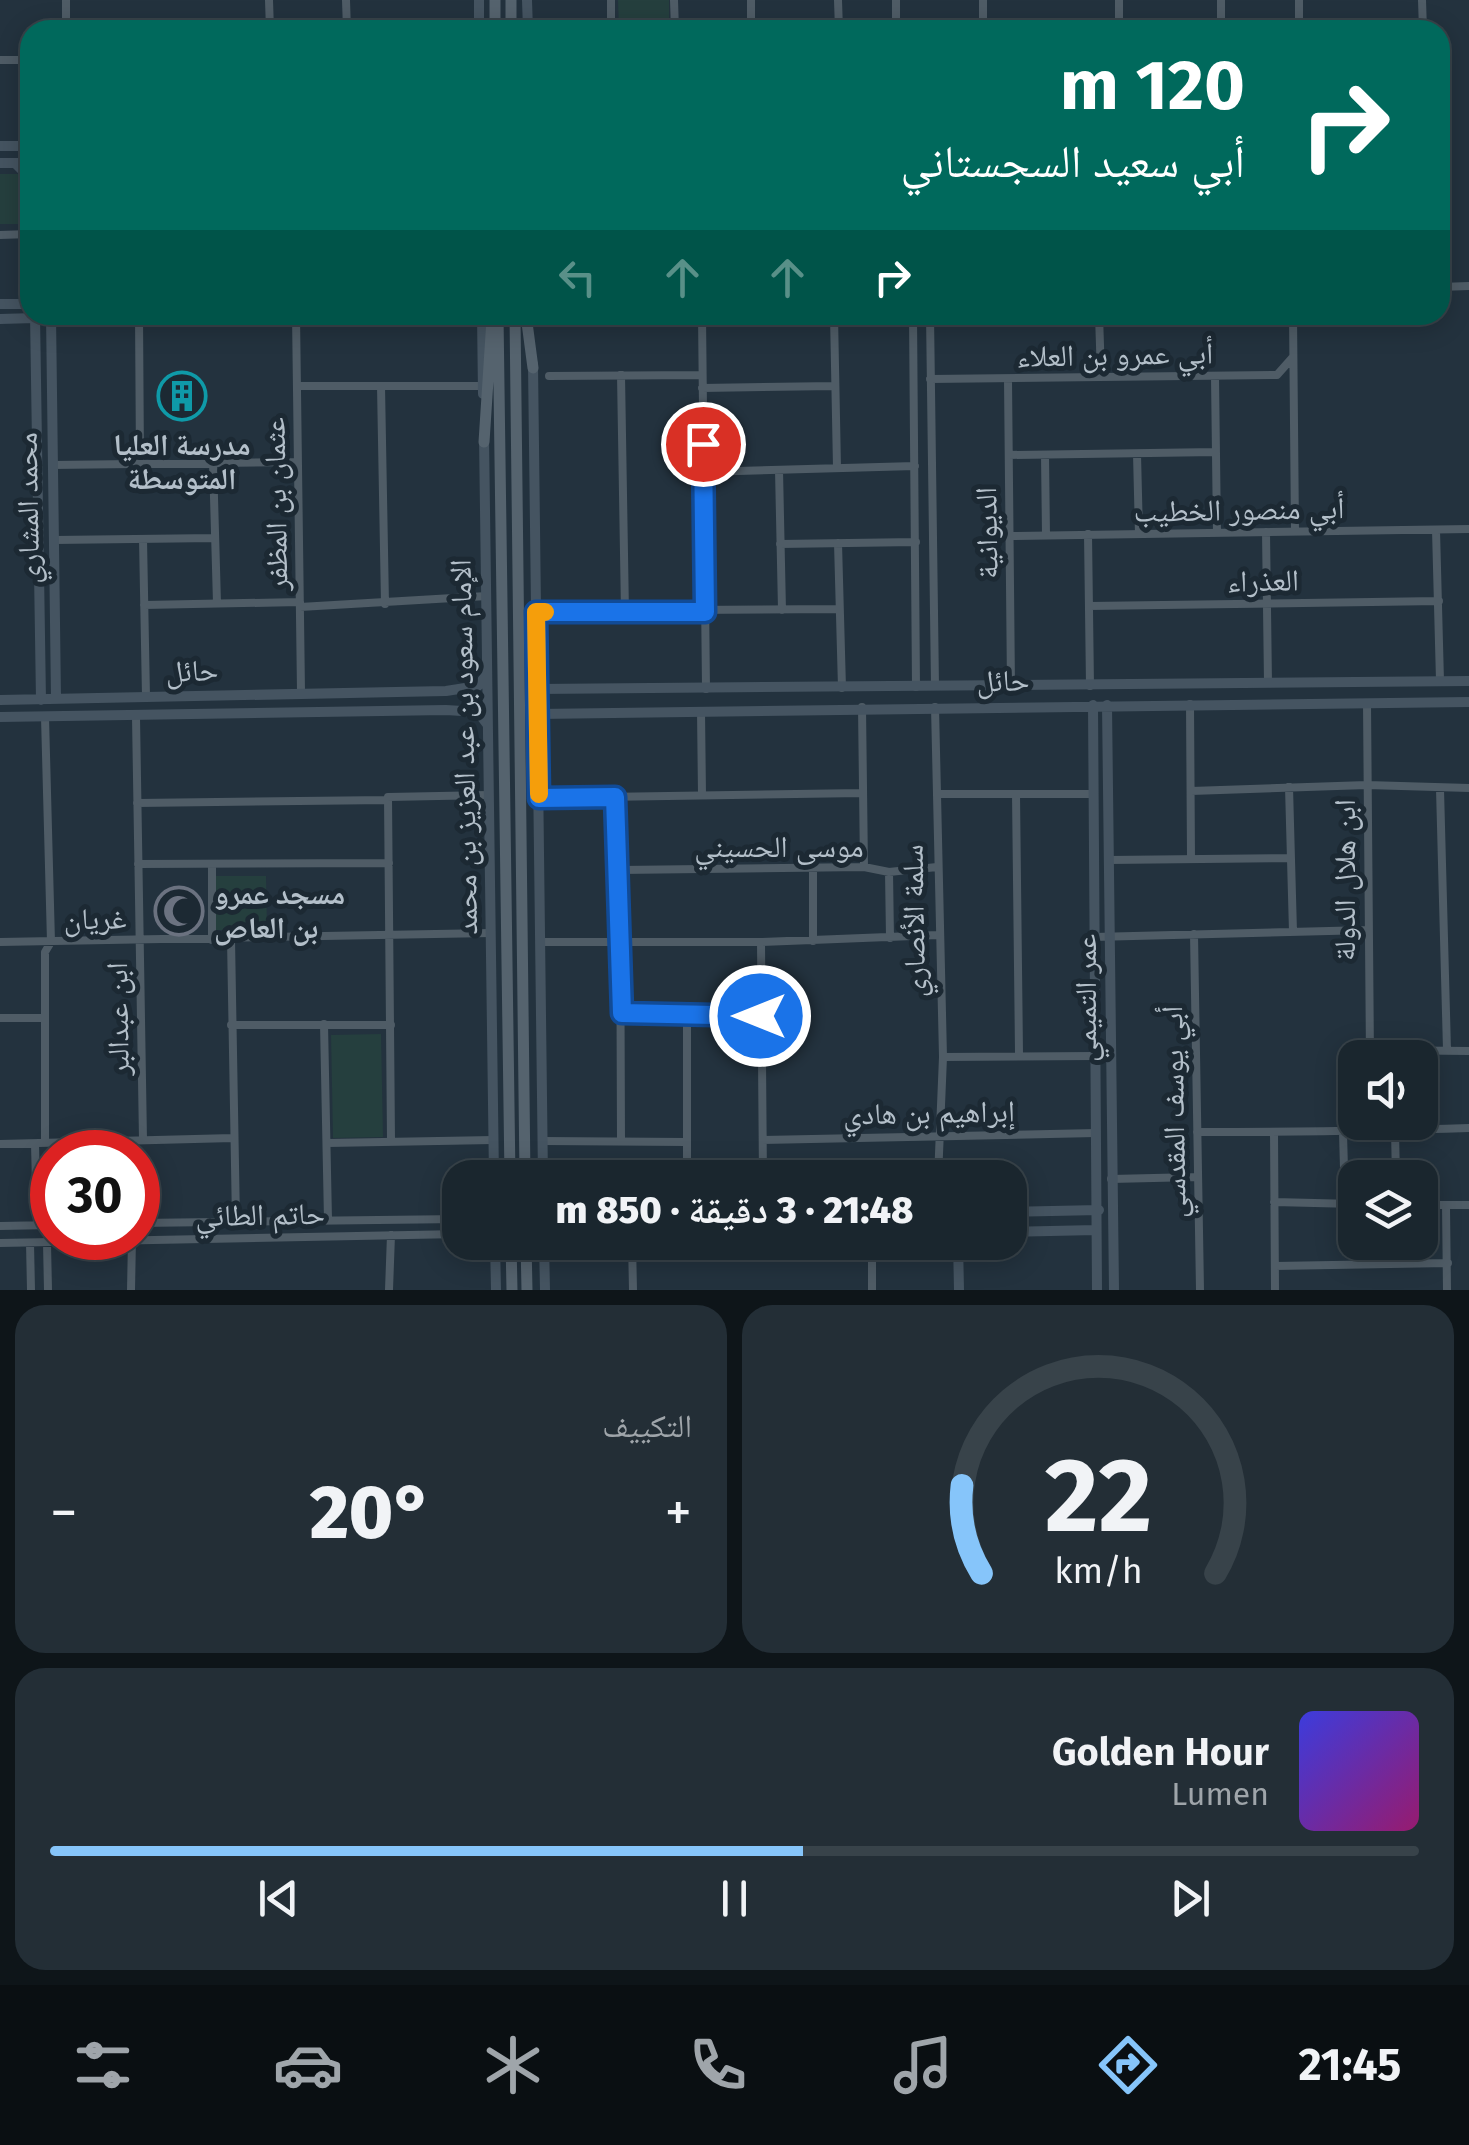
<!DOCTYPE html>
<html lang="ar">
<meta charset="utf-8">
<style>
body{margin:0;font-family:"Fira Sans","Noto Naskh Arabic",sans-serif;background:#232e36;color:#f1f3f6;direction:rtl;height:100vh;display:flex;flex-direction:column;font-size:38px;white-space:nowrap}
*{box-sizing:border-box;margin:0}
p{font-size:32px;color:#9fa5aa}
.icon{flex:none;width:55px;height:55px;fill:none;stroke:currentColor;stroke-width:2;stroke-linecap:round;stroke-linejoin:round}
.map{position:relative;height:1290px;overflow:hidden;direction:ltr}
.side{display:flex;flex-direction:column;gap:15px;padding:15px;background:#0e1519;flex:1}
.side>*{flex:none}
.banner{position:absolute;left:20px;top:20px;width:1430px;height:305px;border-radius:30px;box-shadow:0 5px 25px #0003,0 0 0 2px #38434a;direction:rtl;background:#00695c;color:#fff;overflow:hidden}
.tools{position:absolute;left:1338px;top:1040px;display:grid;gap:20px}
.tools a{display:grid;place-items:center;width:100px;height:100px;border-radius:20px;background:#1a262e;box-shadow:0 5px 25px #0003,0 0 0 2px #38434a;font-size:50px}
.speed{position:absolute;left:30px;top:1130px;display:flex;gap:20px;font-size:50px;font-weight:700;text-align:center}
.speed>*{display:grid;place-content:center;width:130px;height:130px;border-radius:50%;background:#1a262e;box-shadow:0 5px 25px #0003,0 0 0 2px #38434a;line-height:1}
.speed .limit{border:15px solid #d22;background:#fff;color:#111}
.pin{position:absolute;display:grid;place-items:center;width:85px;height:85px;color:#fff;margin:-42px;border:5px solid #fff;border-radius:50%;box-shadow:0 2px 10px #0007}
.me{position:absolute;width:110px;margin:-55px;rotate:270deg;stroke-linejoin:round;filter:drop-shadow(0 0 8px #0008)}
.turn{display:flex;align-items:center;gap:35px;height:210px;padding:0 40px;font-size:45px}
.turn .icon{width:130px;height:130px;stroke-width:2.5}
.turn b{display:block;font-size:70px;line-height:85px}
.lanes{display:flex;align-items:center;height:95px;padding:0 40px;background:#0003;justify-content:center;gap:50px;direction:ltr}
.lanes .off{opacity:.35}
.big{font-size:75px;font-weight:800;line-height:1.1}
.side .tile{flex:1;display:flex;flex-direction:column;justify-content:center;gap:15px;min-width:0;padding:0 35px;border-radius:30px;background:#232e36}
.side .dial{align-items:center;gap:0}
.dial svg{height:260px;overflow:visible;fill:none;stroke:#38434a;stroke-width:7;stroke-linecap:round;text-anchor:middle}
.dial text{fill:#f1f3f6;stroke:none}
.song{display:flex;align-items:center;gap:30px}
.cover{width:120px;height:120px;border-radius:15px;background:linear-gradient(135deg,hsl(240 70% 55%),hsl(320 70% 35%))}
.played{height:10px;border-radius:5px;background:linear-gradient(90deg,#86c5fa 55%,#38434a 55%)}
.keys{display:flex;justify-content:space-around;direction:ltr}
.heat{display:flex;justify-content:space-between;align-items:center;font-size:55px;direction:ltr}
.side .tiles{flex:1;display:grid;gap:15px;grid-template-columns:1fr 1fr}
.tile:last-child{grid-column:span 2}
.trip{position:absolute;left:442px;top:1160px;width:585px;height:100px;border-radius:30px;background:#1a262e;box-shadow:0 5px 25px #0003,0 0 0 2px #38434a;font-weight:800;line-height:100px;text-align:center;direction:rtl}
.dock{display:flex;height:160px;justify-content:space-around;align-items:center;background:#0a0f12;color:#9fa5aa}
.dock .icon{width:70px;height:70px}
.dock .current{color:#86c5fa}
.dock b{font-size:45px;color:#f1f3f6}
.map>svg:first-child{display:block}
.green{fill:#253f3e}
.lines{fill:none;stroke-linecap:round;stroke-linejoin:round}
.street{stroke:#4f5c66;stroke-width:8}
.secondary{stroke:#455461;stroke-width:10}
.primary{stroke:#55636e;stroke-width:11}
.route-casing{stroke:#114b97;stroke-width:25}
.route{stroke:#1a73e8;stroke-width:18}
.slow{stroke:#f59e0b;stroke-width:18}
.labels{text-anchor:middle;stroke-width:10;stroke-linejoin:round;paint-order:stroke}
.street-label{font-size:30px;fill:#b3bfc9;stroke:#1c2933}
.poi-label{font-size:30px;font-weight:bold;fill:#b3bfc9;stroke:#1c2933}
</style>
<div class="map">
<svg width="1469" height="1290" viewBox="0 0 1469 1290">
<rect width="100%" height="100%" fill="#23323e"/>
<path class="green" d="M618,0H669V30H619Z
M0,174H22L23,224H0Z
M216,876H266L267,930H216Z
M381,1034L383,1137L333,1138L331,1035Z"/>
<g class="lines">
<path class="street" d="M66,0V30
M269,0L270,30
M346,0L347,30
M611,0V30
M674,0L675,30
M751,0V30
M838,0L839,30
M896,0V30
M983,0V30
M1119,0V30
M1221,0V30
M1299,0V30
M1422,0L1423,30
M0,60H30
M0,235L30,234
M1440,287L1469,286
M139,315L140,462
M296,315L301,692
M702,315L706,689
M834,315L837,468
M913,315L916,687
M930,315L935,686
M1099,315L1101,376
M1293,315L1295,531
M51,320L139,319
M621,375L625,613
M549,376L702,375
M1215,377L1217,533
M930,379L1277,375L1293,357
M1008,379L1011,687
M297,386H482
M381,386L385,604
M702,388L835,386
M1137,454L1139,534
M1009,455L1216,452
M1045,455L1046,535
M213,462L217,603
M52,465L298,462
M779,470L782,610
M703,472L915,466
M1436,530L1440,681
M1266,532L1268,683
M1088,534L1090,686
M1010,536L1469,529
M143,539L146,697
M54,540L215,538
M838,543L842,688
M780,544L916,542
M144,605L300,602
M1089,606L1439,601
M300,607L487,596
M536,611L839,609
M1367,703L1370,1058
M1190,704L1191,858
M862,707L864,867
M935,707L943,1057L938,1178
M701,711L702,795
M45,717L51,942L45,952V1141
M136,717L143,1140
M1289,787L1293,932
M1440,789L1447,1050
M1191,791L1367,785L1469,788
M937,794H1093
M1016,794L1019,1053
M615,797L620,870L621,1140
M539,798L862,793
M137,803L388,800
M1108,860L1290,858
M138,864L389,863
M212,864V940
M813,867V941
M620,870L864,867L889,872L937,867
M889,872L890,938
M1194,934L1200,1290
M1094,937L1368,930
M231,939L236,1221
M0,942L491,933
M540,942H761L938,935
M761,942L763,1178
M621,1013L760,1016
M0,1018H44
M324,1024L328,1220
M231,1025H391
M1370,1050L1469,1051
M943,1057L1095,1056
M1395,1131L1396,1178
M1197,1132C1289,1132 1378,1131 1469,1128
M1274,1132L1275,1290
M1343,1133L1345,1204
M391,1140L388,797L489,795
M763,1140L1096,1133
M543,1141L686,1142
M328,1143L493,1140
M0,1144L233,1138
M35,1144L37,1225
M687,1178V1015
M1111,1179L1196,1177
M1274,1202L1355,1204
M1420,1205H1469
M1446,1206L1447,1290
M138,1223L460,1219
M0,1226L52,1225
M632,1242L633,1290
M872,1242V1290
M0,1243L460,1234
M30,1243L31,1290
M47,1243L48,1290
M1275,1266L1448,1263
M131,1290L132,1239
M389,1290L391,1235"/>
<path class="secondary" d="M479,0V30
M527,0L528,30
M0,146H30
M0,163H30
M16,164L30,178
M0,304H30
M35,315L41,700
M51,315L56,699
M482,315L483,394
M0,319L35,318
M533,364L543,1178
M484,436L494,1178
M538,689L1469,681
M0,700L446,691L478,686L487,674
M1093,705L1097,1290
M1107,705L1114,1290
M538,714L1469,702
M0,717L446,710L478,712L487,724
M1010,1212L1099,1210
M1010,1232L1096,1230
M495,1242L496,1290
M544,1242L545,1290
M958,1242L959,1290"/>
<path class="primary" d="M495,0V30
M511,0V30
M498,315L510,1178
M515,315L525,1178
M526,315L533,368
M484,442L492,319
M511,1242L512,1290
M526,1242L527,1290"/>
</g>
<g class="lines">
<g class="route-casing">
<path id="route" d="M703,444L705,612H536L539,798L615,797L622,1013L760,1016"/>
</g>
<use href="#route" class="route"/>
<path class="slow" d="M539,794L536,612H545"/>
</g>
<defs>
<g id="building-ring" transform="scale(2.5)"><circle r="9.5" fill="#1c2933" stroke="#0f9aa8" stroke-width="1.5"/><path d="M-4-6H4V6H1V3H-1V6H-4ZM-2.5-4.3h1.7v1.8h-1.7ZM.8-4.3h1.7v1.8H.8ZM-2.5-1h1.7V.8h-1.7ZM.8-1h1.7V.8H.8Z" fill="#0f9aa8"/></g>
<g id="mosque-ring" transform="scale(2.5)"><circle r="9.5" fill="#1c2933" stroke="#6b7280" stroke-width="1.5"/><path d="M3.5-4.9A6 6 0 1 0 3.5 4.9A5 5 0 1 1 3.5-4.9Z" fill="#6b7280"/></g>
</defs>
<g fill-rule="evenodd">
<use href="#building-ring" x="182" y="396"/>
<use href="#mosque-ring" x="179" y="911"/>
</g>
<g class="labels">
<g class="street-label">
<text transform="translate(1115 355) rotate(-1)" y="10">أبي عمرو بن العلاء</text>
<text transform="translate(276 504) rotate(-91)" y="10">عثمان بن المظفر</text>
<text transform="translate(28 508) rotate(-91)" y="10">محمد المشاري</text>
<text transform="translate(1239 510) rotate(-1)" y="10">أبي منصور الخطيب</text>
<text transform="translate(987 533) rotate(-91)" y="10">الديوانية</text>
<text transform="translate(1263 581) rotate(-1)" y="10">العذراء</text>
<text transform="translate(192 671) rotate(-2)" y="10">حائل</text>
<text transform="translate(1003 681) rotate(-1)" y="10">حائل</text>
<text transform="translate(464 747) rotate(-91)" y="10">الإمام سعود بن عبد العزيز بن محمد</text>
<text x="779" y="857">موسى الحسيني</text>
<text transform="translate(1345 880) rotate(-90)" y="10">ابن هلال الدولة</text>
<text transform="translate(95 919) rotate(-1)" y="10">غريان</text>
<text transform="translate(914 921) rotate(-91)" y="10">سلمة الأنصاري</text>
<text transform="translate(1086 998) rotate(-90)" y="10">عمر التميمي</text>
<text transform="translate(118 1019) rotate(-91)" y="10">ابن عبدالبر</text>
<text transform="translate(1174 1112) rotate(-91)" y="10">أبي يوسف المقدسي</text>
<text transform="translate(929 1113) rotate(-1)" y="10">إبراهيم بن هادي</text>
<text transform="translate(260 1215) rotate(-1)" y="10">حاتم الطائي</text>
</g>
<g class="poi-label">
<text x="182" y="455">مدرسة العليا<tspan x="182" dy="34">المتوسطة</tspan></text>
<text x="214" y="904" text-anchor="start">مسجد عمرو<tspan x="214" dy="34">بن العاص</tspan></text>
</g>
</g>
</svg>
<div class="tools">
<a><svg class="icon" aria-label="sound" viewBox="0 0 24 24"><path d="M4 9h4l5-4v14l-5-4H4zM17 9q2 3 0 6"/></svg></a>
<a><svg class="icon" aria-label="layers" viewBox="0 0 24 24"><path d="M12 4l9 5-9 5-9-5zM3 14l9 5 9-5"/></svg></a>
</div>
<div class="speed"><div class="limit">30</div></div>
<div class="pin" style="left:703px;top:444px;background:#d93025"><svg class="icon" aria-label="arrive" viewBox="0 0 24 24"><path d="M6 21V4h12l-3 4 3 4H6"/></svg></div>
<svg class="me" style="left:760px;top:1016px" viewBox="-20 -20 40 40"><circle r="17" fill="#1a73e8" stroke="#fff" stroke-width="3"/><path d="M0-11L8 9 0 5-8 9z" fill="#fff"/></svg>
<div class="trip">21:48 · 3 دقيقة · 850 m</div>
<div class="banner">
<div class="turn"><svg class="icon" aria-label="right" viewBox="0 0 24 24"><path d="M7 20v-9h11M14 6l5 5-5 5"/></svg><div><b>120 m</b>أبي سعيد السجستاني</div></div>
<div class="lanes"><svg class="icon off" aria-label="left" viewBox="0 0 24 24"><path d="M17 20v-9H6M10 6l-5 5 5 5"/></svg><svg class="icon off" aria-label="ahead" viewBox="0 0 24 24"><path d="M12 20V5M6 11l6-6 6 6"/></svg><svg class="icon off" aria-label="ahead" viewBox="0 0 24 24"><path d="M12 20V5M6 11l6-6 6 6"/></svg><svg class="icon" aria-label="right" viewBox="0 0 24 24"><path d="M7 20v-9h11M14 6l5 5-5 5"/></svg></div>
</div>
</div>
<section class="side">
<div class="tiles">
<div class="tile dial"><svg viewBox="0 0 100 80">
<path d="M14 69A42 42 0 1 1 86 69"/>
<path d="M14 69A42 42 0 0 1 8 42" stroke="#86c5fa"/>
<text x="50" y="56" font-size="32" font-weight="700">22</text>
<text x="50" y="72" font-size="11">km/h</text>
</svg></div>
<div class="tile"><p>التكييف</p>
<div class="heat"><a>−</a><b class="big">20°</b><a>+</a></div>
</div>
<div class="tile">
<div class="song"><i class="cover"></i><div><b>Golden Hour</b><p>Lumen</p></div></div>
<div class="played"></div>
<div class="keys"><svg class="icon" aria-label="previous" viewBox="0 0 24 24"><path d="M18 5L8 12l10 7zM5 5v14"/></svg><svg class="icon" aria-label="pause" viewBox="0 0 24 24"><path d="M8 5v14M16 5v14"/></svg><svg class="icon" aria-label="next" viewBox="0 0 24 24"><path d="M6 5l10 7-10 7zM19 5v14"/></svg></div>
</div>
</div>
</section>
<nav class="dock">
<b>21:45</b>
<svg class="icon current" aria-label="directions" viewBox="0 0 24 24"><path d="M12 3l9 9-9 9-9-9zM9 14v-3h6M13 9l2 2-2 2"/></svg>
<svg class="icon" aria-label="music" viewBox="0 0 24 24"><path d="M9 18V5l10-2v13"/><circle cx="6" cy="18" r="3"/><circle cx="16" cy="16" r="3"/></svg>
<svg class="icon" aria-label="phone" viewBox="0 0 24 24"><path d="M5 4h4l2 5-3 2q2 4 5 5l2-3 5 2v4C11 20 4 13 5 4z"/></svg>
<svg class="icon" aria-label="climate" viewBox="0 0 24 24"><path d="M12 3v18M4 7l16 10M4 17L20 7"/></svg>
<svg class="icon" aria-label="car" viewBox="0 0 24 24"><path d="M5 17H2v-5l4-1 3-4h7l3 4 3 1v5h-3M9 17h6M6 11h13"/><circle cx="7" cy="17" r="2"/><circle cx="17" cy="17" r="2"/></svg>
<svg class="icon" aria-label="filters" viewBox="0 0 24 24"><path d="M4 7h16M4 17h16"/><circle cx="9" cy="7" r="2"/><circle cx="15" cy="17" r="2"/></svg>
</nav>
